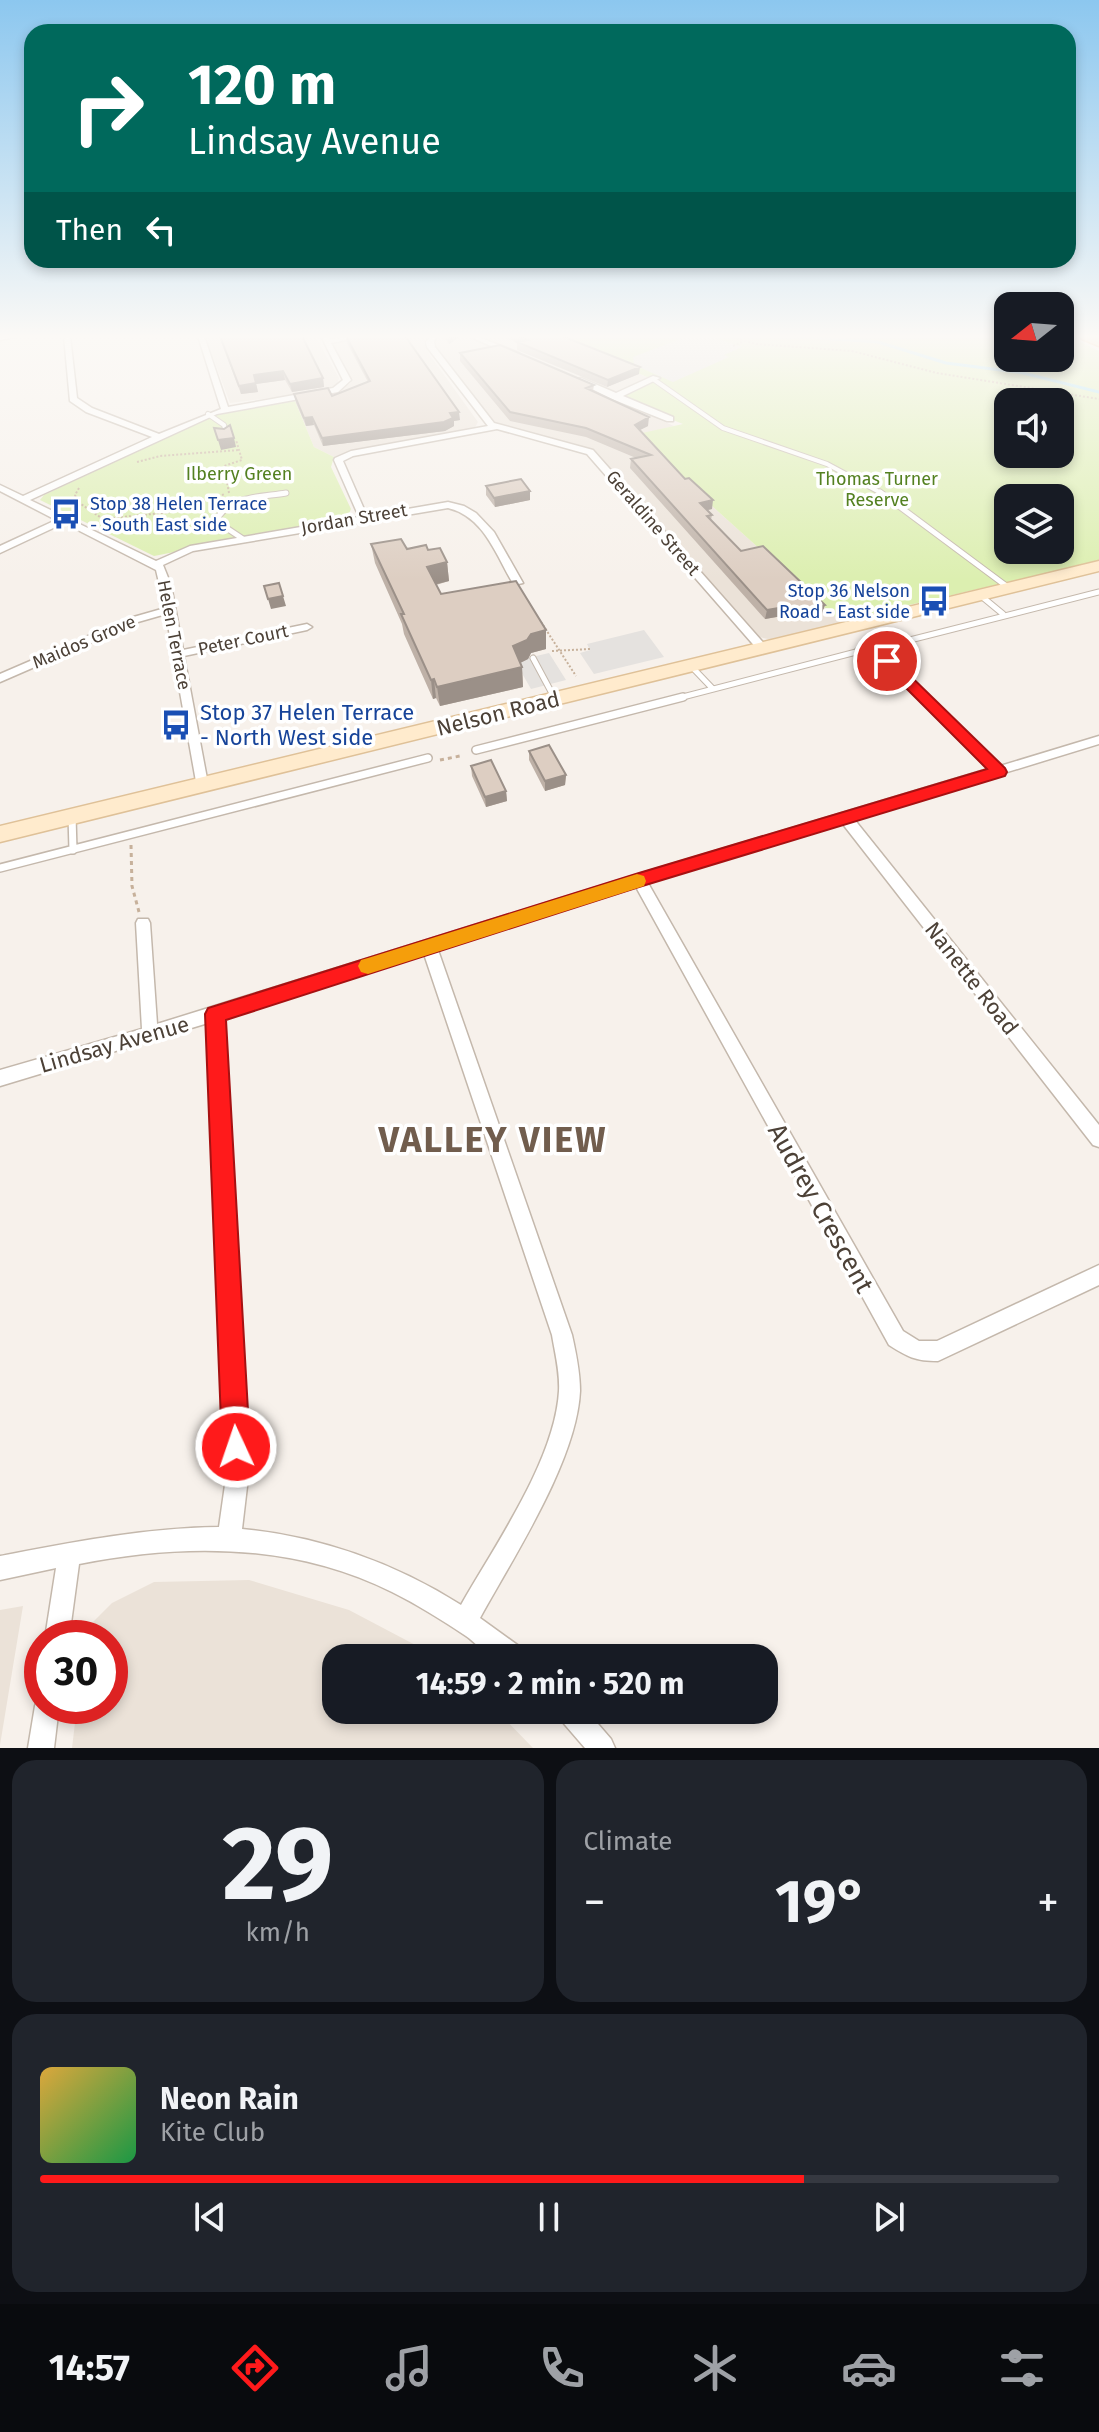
<!DOCTYPE html>
<meta charset="utf-8">
<style>
body{margin:0;font-family:"Fira Sans",sans-serif;background:#20242c;color:#f1f3f6;height:100vh;display:flex;flex-direction:column;font-size:30px;white-space:nowrap}
*{box-sizing:border-box;margin:0}
p{font-size:26px;color:#9ea1a6}
.icon{flex:none;width:44px;height:44px;fill:none;stroke:currentColor;stroke-width:2;stroke-linecap:round;stroke-linejoin:round}
.map{position:relative;height:1748px;overflow:hidden}
.details{display:flex;flex-direction:column;gap:12px;padding:12px;background:#0d0f14;flex:1}
.details>*{flex:none}
.guide{position:absolute;left:24px;top:24px;width:1052px;height:244px;border-radius:24px;box-shadow:0 4px 12px #0003;background:#00695c;color:#fff;overflow:hidden}
.needle{width:52px;rotate:253deg}
.controls{position:absolute;left:994px;top:292px;display:grid;gap:16px}
.controls a{display:grid;place-items:center;width:80px;height:80px;border-radius:16px;background:#171b24;box-shadow:0 4px 12px #0003;font-size:40px}
.speed{position:absolute;left:24px;top:1620px;display:flex;gap:16px;font-size:40px;font-weight:700;text-align:center}
.speed>*{display:grid;place-content:center;width:104px;height:104px;border-radius:50%;background:#171b24;box-shadow:0 4px 12px #0003;line-height:1}
.speed .limit{border:12px solid #d22;background:#fff;color:#111}
.pin{position:absolute;display:grid;place-items:center;width:68px;height:68px;color:#fff;margin:-34px;border:4px solid #fff;border-radius:50%;box-shadow:0 2px 8px #0007}
.me{position:absolute;width:88px;margin:-44px;rotate:357deg;stroke-linejoin:round;filter:drop-shadow(0 0 6px #0008)}
.turn{display:flex;align-items:center;gap:28px;height:168px;padding:0 32px;font-size:36px}
.turn .icon{width:104px;height:104px;stroke-width:2.5}
.turn b{display:block;font-size:56px;line-height:68px}
.then{display:flex;align-items:center;height:76px;padding:0 32px;background:#0003;gap:16px;font-size:30px}
.big{font-size:60px;font-weight:700;line-height:1.1}
.details .tile{flex:1;display:flex;flex-direction:column;justify-content:center;gap:12px;min-width:0;padding:0 28px;border-radius:24px;background:#20242c}
.details .dial{align-items:center;gap:0}
.dial b{font-size:104px;line-height:1}
.song{display:flex;align-items:center;gap:24px}
.cover{width:96px;height:96px;border-radius:12px;background:linear-gradient(135deg,hsl(40 70% 55%),hsl(140 70% 35%))}
.played{height:8px;border-radius:4px;background:linear-gradient(90deg,#ff1a1b 75%,#363941 75%)}
.keys{display:flex;justify-content:space-around;direction:ltr}
.heat{display:flex;justify-content:space-between;align-items:center;font-size:44px;direction:ltr}
.details .tiles{flex:1;display:grid;gap:12px;grid-template-columns:1fr 1fr}
.tile:last-child{grid-column:span 2}
.trip{position:absolute;left:322px;top:1644px;width:456px;height:80px;border-radius:24px;background:#171b24;box-shadow:0 4px 12px #0003;font-weight:700;line-height:80px;text-align:center}
.tab-bar{display:flex;height:128px;justify-content:space-around;align-items:center;background:#090b0e;color:#9ea1a6}
.tab-bar .icon{width:56px;height:56px}
.tab-bar .active{color:#ff1a1b}
.tab-bar b{font-size:36px;color:#f1f3f6}
.map>svg:first-child{display:block}
.residential{fill:#ebe2d8}
.green{fill:#dcefb0;fill-rule:evenodd}
.parking{fill:#e5e2df}
.lines{fill:none;stroke-linecap:round;stroke-linejoin:round}
.stream{stroke:#a2e3f9;stroke-width:3}
.service-far2-casing{stroke:#c4b8ac;stroke-width:6}
.service-far1-casing{stroke:#c4b8ac;stroke-width:7}
.service-casing{stroke:#c4b8ac;stroke-width:10}
.minor-casing{stroke:#c4b8ac;stroke-width:3}
.secondary-casing{stroke:#dfc198;stroke-width:3}
.trunk-casing{stroke:#ef892d;stroke-width:3}
.path-far1{stroke:#c7b19b;stroke-width:2;stroke-dasharray:2 2;stroke-linecap:butt}
.path{stroke:#c7b19b;stroke-width:3;stroke-dasharray:4 4;stroke-linecap:butt}
.service-far2{stroke:#fff;stroke-width:4}
.service-far1{stroke:#fff;stroke-width:5}
.service{stroke:#fff;stroke-width:7}
.minor{fill:#fff;fill-rule:evenodd}
.secondary{fill:#ffebcd;fill-rule:evenodd}
.trunk{fill:#ffc685;fill-rule:evenodd}
.wall{fill:#beb1a7}
.shaded-wall{fill:#9b9088}
.building{fill:#ddcec2;stroke:#9b9088;stroke-width:2}
.route{fill:#ff1a1b;stroke:#a61112;stroke-width:2}
.slow{fill:#f59e0b}
.labels{text-anchor:middle;stroke-width:7;stroke-linejoin:round;paint-order:stroke}
.far-park-label{font-size:18px;fill:#548121;stroke:#fff}
.far-transit-label{font-size:18px;fill:#164399;stroke:#fff;text-anchor:start}
.far-street-label{font-size:18px;fill:#4c4137;stroke:#fff}
.transit-label{font-size:22px;fill:#164399;stroke:#fff;text-anchor:start}
.street-label{font-size:22px;fill:#4c4137;stroke:#fff}
.near-street-label{font-size:26px;fill:#4c4137;stroke:#fff}
.near-district-label{font-size:36px;font-weight:bold;letter-spacing:2px;fill:#715d4d;stroke:#fff}
</style>
<div class="map">
<svg width="1099" height="1748" viewBox="0 0 1099 1748">
<rect width="100%" height="100%" fill="#f7f1eb"/>
<path class="residential" d="M205,336H315L339,378L337,384L321,392L230,403Z
M384,336L426,338L424,343L429,354L478,422L474,429L352,451L334,457L314,447L295,401L330,395L351,383V377L333,345L335,343Z
M478,336H546L649,378L618,391H609Z
M446,337L474,340L674,426L634,436L840,621L837,625L773,640L759,637L593,450L510,430L496,424L436,348V340Z
M249,1580L349,1610L440,1658H336V1710H496L533,1748H72L77,1706H110V1638H86L87,1628L112,1603L154,1582Z
M23,1606L0,1745V1610Z"/>
<path class="green" d="M546,336H1008V358H1060V336H1069L1099,351V561L840,621L633,435L683,424L615,397L652,379ZM1008,402H1060V454H1008ZM1008,498H1060V550H1008Z
M295,401L314,447L334,457L331,467L351,509L347,518L154,556L40,500L44,495L215,415Z"/>
<path class="parking" d="M688,336H709L742,347L724,355L729,357L673,382L634,365L633,357Z
M644,630L664,657L594,674L580,653L590,650L587,644Z
M549,653L566,680L531,689L515,661Z"/>
<g class="lines">
<path class="stream" d="M793,336L878,342L946,363L1023,373L1099,392"/>
<g class="service-far2-casing">
<path id="service-far2" d="M653,379L723,428L827,464L883,494
M208,414L224,425L226,433
M277,494L286,493"/>
</g>
<g class="service-far1-casing">
<path id="service-far1" d="M880,492L1009,588
M243,539L222,525L218,517C234,495 262,497 286,493
M980,595L1003,614
M906,641L1099,592
M533,658L555,699
M691,666L713,689
M675,699L860,651"/>
</g>
<g class="service-casing">
<path id="service" d="M476,750L683,697
M72,816L73,850
M0,868L428,758"/>
</g>
<g class="minor-casing">
<path id="minor" d="M0,336H19L0,340Z
M64,336H70L77,398L92,408L159,434L221,409L198,336H204L228,407L333,388L343,380L321,336H327L329,339L367,336L331,343L351,380L338,392L217,414L30,500L156,561L190,546L359,517L334,460L335,458L351,451L488,426L427,347L426,342L431,336H437L434,342L435,347L494,423L593,450L768,648L766,650H758L587,454L497,429L353,456L343,461L367,516L448,502L464,506L476,513L494,532L523,583L514,585C496,556 485,517 448,508L193,551L163,565L171,585L183,650L307,624L312,627L307,630L184,656L208,784L202,789L197,787L166,614L138,622L0,682V674L130,618L165,608L156,570L64,523L0,553V546L56,520L0,491V485L23,496L152,437L86,412L70,401Z
M468,336H476L519,353L512,355Z
M653,376L660,378L623,396L673,417V421H667L612,399L574,380L581,378L616,393Z
M860,648L886,654L1000,766L1099,736V744L854,819L1099,1125V1147L1093,1145L842,823L648,883L903,1331L919,1341H937L1099,1265V1285L938,1361C915,1361 908,1357 889,1345L636,887L438,950L572,1335C576,1353 580,1372 580,1391C577,1460 514,1556 480,1618L523,1649L526,1658C517,1658 504,1660 495,1658C485,1655 475,1642 466,1636C442,1620 418,1605 392,1592C294,1543 184,1543 79,1564L69,1638H45L56,1568L0,1580V1556C73,1542 144,1528 219,1527L226,1478L208,1023L0,1086V1070L142,1029L136,923L138,919H148L150,923L157,1024L639,874L988,769L878,659L856,653V649ZM424,954L552,1335C555,1353 560,1372 559,1391C555,1460 495,1545 461,1605C395,1563 319,1536 242,1529L248,1478L224,1018Z
M42,1696V1706H59L54,1748H28L35,1706L38,1697Z
M557,1710H586L611,1739L615,1748H585L560,1719Z"/>
</g>
<g class="secondary-casing">
<path id="secondary" d="M1099,561V571L0,842V826Z"/>
</g>
<g class="trunk-casing">
<path id="trunk" d="M1080,336L1099,337V346L1082,339Z"/>
</g>
<path class="path-far1" d="M729,336L756,344L852,351L937,373L1099,399
M733,346L744,341
M137,462L160,456L239,450
M79,488L75,495L78,502L103,519L172,512L225,494
M229,493L224,466L242,460L236,440
M541,622L576,676
M552,651L590,649"/>
<path class="path" d="M440,760L460,756
M131,845L132,886L139,912"/>
<use href="#service-far2" class="service-far2"/>
<use href="#service-far1" class="service-far1"/>
<use href="#service" class="service"/>
<use href="#minor" class="minor"/>
<use href="#secondary" class="secondary"/>
<use href="#trunk" class="trunk"/>
</g>
<path class="wall" d="M219,336H302L323,378L324,387L292,392L285,380L256,384L258,392L241,394Z
M346,336L460,420L454,421V426L445,431L323,446L314,425L306,426L296,403L294,394L332,396L368,382L347,343Z
M443,336H461L449,344Z
M501,336H562L639,374L607,387L517,350V342Z
M460,353L594,385L593,391L648,426L640,430L712,509L707,510L712,515L711,520L741,551L822,614L793,621L788,615L765,619L630,468L631,459L636,458L586,437L510,421L460,361Z
M486,486L530,491V500L495,507L486,495Z
M371,544L428,550L447,562L449,581L436,585L441,594L546,649L531,653L528,659L520,663L522,667L523,687L440,706L436,698L433,699L404,634L402,624L375,563Z
M529,751L566,775L565,785L545,791L529,760Z
M471,766L506,791L507,801L486,807L472,776Z"/>
<path class="shaded-wall" d="M448,336H461L449,344Z
M640,367L639,374L607,387L608,380Z
M283,371L285,380L256,384L254,375Z
M323,378L324,387L292,392L290,384Z
M256,383L258,392L241,394L239,386Z
M459,412L460,420L454,421V426L445,431L323,446L322,438Z
M312,417L314,425L306,426L304,418Z
M649,417L648,426L634,433L635,425Z
M234,438L236,447L221,450L218,440Z
M530,491V500L495,507L494,498Z
M713,500L712,509L699,512L700,503Z
M447,562L449,581L429,586L427,567Z
M283,596L286,606L271,609L268,599Z
M825,605L822,614L793,621L796,612Z
M790,606L788,615L765,619L767,610Z
M546,630V649L531,653L528,659L514,666L513,646L531,634Z
M522,667L523,687L440,706L437,687Z
M434,679L436,698L433,699L431,680Z
M566,775L565,785L545,791V781Z
M506,791L507,801L486,807L485,797Z"/>
<path class="building" d="M220,336H302L323,378L290,384L283,371L254,375L256,383L239,386Z
M346,336H405L459,412L450,413L453,418L444,422L322,438L312,417L304,418L294,394L328,388L332,396L370,381Z
M518,336H562L640,367L608,380L517,342L528,340Z
M500,345L594,385L586,388L649,417L635,425L685,479L689,478L713,500L700,503L712,515L707,516L741,551L763,546L825,605L796,612L790,606L767,610L631,459L651,455L586,428L510,412L460,353Z
M230,425L234,438L218,440L214,428L224,429Z
M521,479L530,491L494,498L486,486Z
M401,539L407,549L426,545L428,550L440,548L447,562L427,567L441,594L516,581L546,630L531,634L527,640L513,646L522,667L437,687L434,679L431,680L401,614H404L371,544Z
M279,583L283,596L268,599L264,586Z
M549,745L566,775L545,781L529,751Z
M491,760L506,791L485,797L471,766Z"/>
<linearGradient id="sky" x2="0" y2="1"><stop stop-color="#8cc7ef"/><stop offset="0.58" stop-color="#fbf9f6"/><stop offset="1" stop-color="#fbf9f6" stop-opacity="0"/></linearGradient>
<rect width="1099" height="580" fill="url(#sky)"/>
<path class="route" d="M887,656L892,658L1005,768L1007,772L1005,776L639,887L226,1020L250,1447L245,1457L236,1461L226,1457L222,1447L205,1014L208,1008L639,873L987,769L882,664V658Z"/>
<path class="slow" d="M637,874L644,876L646,881L644,886L368,974L361,972L358,966L361,960L368,958Z"/>
<defs>
<g id="bus-bare" transform="scale(2.4)"><path d="M-5-6H5V4H4V6H2V4H-2V6H-4V4H-5ZM-3.5-4V0h7V-4ZM-3.5 1.2v1.5H-2V1.2ZM2 1.2v1.5H3.5V1.2Z" fill="#1a4fb4" stroke="#fff" stroke-width="2.5" paint-order="stroke"/></g>
</defs>
<g fill-rule="evenodd">
<use href="#bus-bare" x="66" y="514"/>
<use href="#bus-bare" x="934" y="601"/>
<use href="#bus-bare" x="176" y="725"/>
</g>
<g class="labels">
<g class="far-park-label">
<text x="239" y="480">Ilberry Green</text>
<text x="877" y="485">Thomas Turner<tspan x="877" dy="21">Reserve</tspan></text>
</g>
<g class="far-transit-label">
<text x="90" y="510">Stop 38 Helen Terrace<tspan x="90" dy="21">- South East side</tspan></text>
<text x="910" y="597" text-anchor="end">Stop 36 Nelson<tspan x="910" dy="21">Road - East side</tspan></text>
</g>
<g class="far-street-label">
<text transform="translate(354 519) rotate(-10)" y="6">Jordan Street</text>
<text transform="translate(653 523) rotate(49)" y="6">Geraldine Street</text>
<text transform="translate(174 635) rotate(79)" y="6">Helen Terrace</text>
<text transform="translate(243 640) rotate(-12)" y="6">Peter Court</text>
<text transform="translate(84 642) rotate(-23)" y="6">Maidos Grove</text>
</g>
<g class="transit-label">
<text x="200" y="720">Stop 37 Helen Terrace<tspan x="200" dy="25">- North West side</tspan></text>
</g>
<g class="street-label">
<text transform="translate(498 713) rotate(-14)" y="8">Nelson Road</text>
<text transform="translate(972 978) rotate(52)" y="8">Nanette Road</text>
<text transform="translate(114 1044) rotate(-16)" y="8">Lindsay Avenue</text>
</g>
<g class="near-street-label">
<text transform="translate(821 1208) rotate(61)" y="9">Audrey Crescent</text>
</g>
<g class="near-district-label">
<text x="493" y="1152">VALLEY VIEW</text>
</g>
</g>
</svg>
<div class="controls">
<a><svg class="needle" viewBox="-14 -14 28 28"><path d="M0-13l5 13h-10z" fill="#e53935"/><path d="M0 13l5-13h-10z" fill="#9ea1a6"/></svg></a>
<a><svg class="icon" aria-label="sound" viewBox="0 0 24 24"><path d="M4 9h4l5-4v14l-5-4H4zM17 9q2 3 0 6"/></svg></a>
<a><svg class="icon" aria-label="layers" viewBox="0 0 24 24"><path d="M12 4l9 5-9 5-9-5zM3 14l9 5 9-5"/></svg></a>
</div>
<div class="speed"><div class="limit">30</div></div>
<div class="pin" style="left:887px;top:661px;background:#d93025"><svg class="icon" aria-label="arrive" viewBox="0 0 24 24"><path d="M6 21V4h12l-3 4 3 4H6"/></svg></div>
<svg class="me" style="left:236px;top:1447px" viewBox="-20 -20 40 40"><circle r="17" fill="#ff1a1b" stroke="#fff" stroke-width="3"/><path d="M0-11L8 9 0 5-8 9z" fill="#fff"/></svg>
<div class="trip">14:59 · 2 min · 520 m</div>
<div class="guide">
<div class="turn"><svg class="icon" aria-label="right" viewBox="0 0 24 24"><path d="M7 20v-9h11M14 6l5 5-5 5"/></svg><div><b>120 m</b>Lindsay Avenue</div></div>
<div class="then">Then<svg class="icon" aria-label="left" viewBox="0 0 24 24"><path d="M17 20v-9H6M10 6l-5 5 5 5"/></svg></div>
</div>
</div>
<section class="details">
<div class="tiles">
<div class="tile dial"><b>29</b><p>km/h</p></div>
<div class="tile"><p>Climate</p>
<div class="heat"><a>−</a><b class="big">19°</b><a>+</a></div>
</div>
<div class="tile">
<div class="song"><i class="cover"></i><div><b>Neon Rain</b><p>Kite Club</p></div></div>
<div class="played"></div>
<div class="keys"><svg class="icon" aria-label="previous" viewBox="0 0 24 24"><path d="M18 5L8 12l10 7zM5 5v14"/></svg><svg class="icon" aria-label="pause" viewBox="0 0 24 24"><path d="M8 5v14M16 5v14"/></svg><svg class="icon" aria-label="next" viewBox="0 0 24 24"><path d="M6 5l10 7-10 7zM19 5v14"/></svg></div>
</div>
</div>
</section>
<nav class="tab-bar">
<b>14:57</b>
<svg class="icon active" aria-label="directions" viewBox="0 0 24 24"><path d="M12 3l9 9-9 9-9-9zM9 14v-3h6M13 9l2 2-2 2"/></svg>
<svg class="icon" aria-label="music" viewBox="0 0 24 24"><path d="M9 18V5l10-2v13"/><circle cx="6" cy="18" r="3"/><circle cx="16" cy="16" r="3"/></svg>
<svg class="icon" aria-label="phone" viewBox="0 0 24 24"><path d="M5 4h4l2 5-3 2q2 4 5 5l2-3 5 2v4C11 20 4 13 5 4z"/></svg>
<svg class="icon" aria-label="climate" viewBox="0 0 24 24"><path d="M12 3v18M4 7l16 10M4 17L20 7"/></svg>
<svg class="icon" aria-label="car" viewBox="0 0 24 24"><path d="M5 17H2v-5l4-1 3-4h7l3 4 3 1v5h-3M9 17h6M6 11h13"/><circle cx="7" cy="17" r="2"/><circle cx="17" cy="17" r="2"/></svg>
<svg class="icon" aria-label="filters" viewBox="0 0 24 24"><path d="M4 7h16M4 17h16"/><circle cx="9" cy="7" r="2"/><circle cx="15" cy="17" r="2"/></svg>
</nav>
